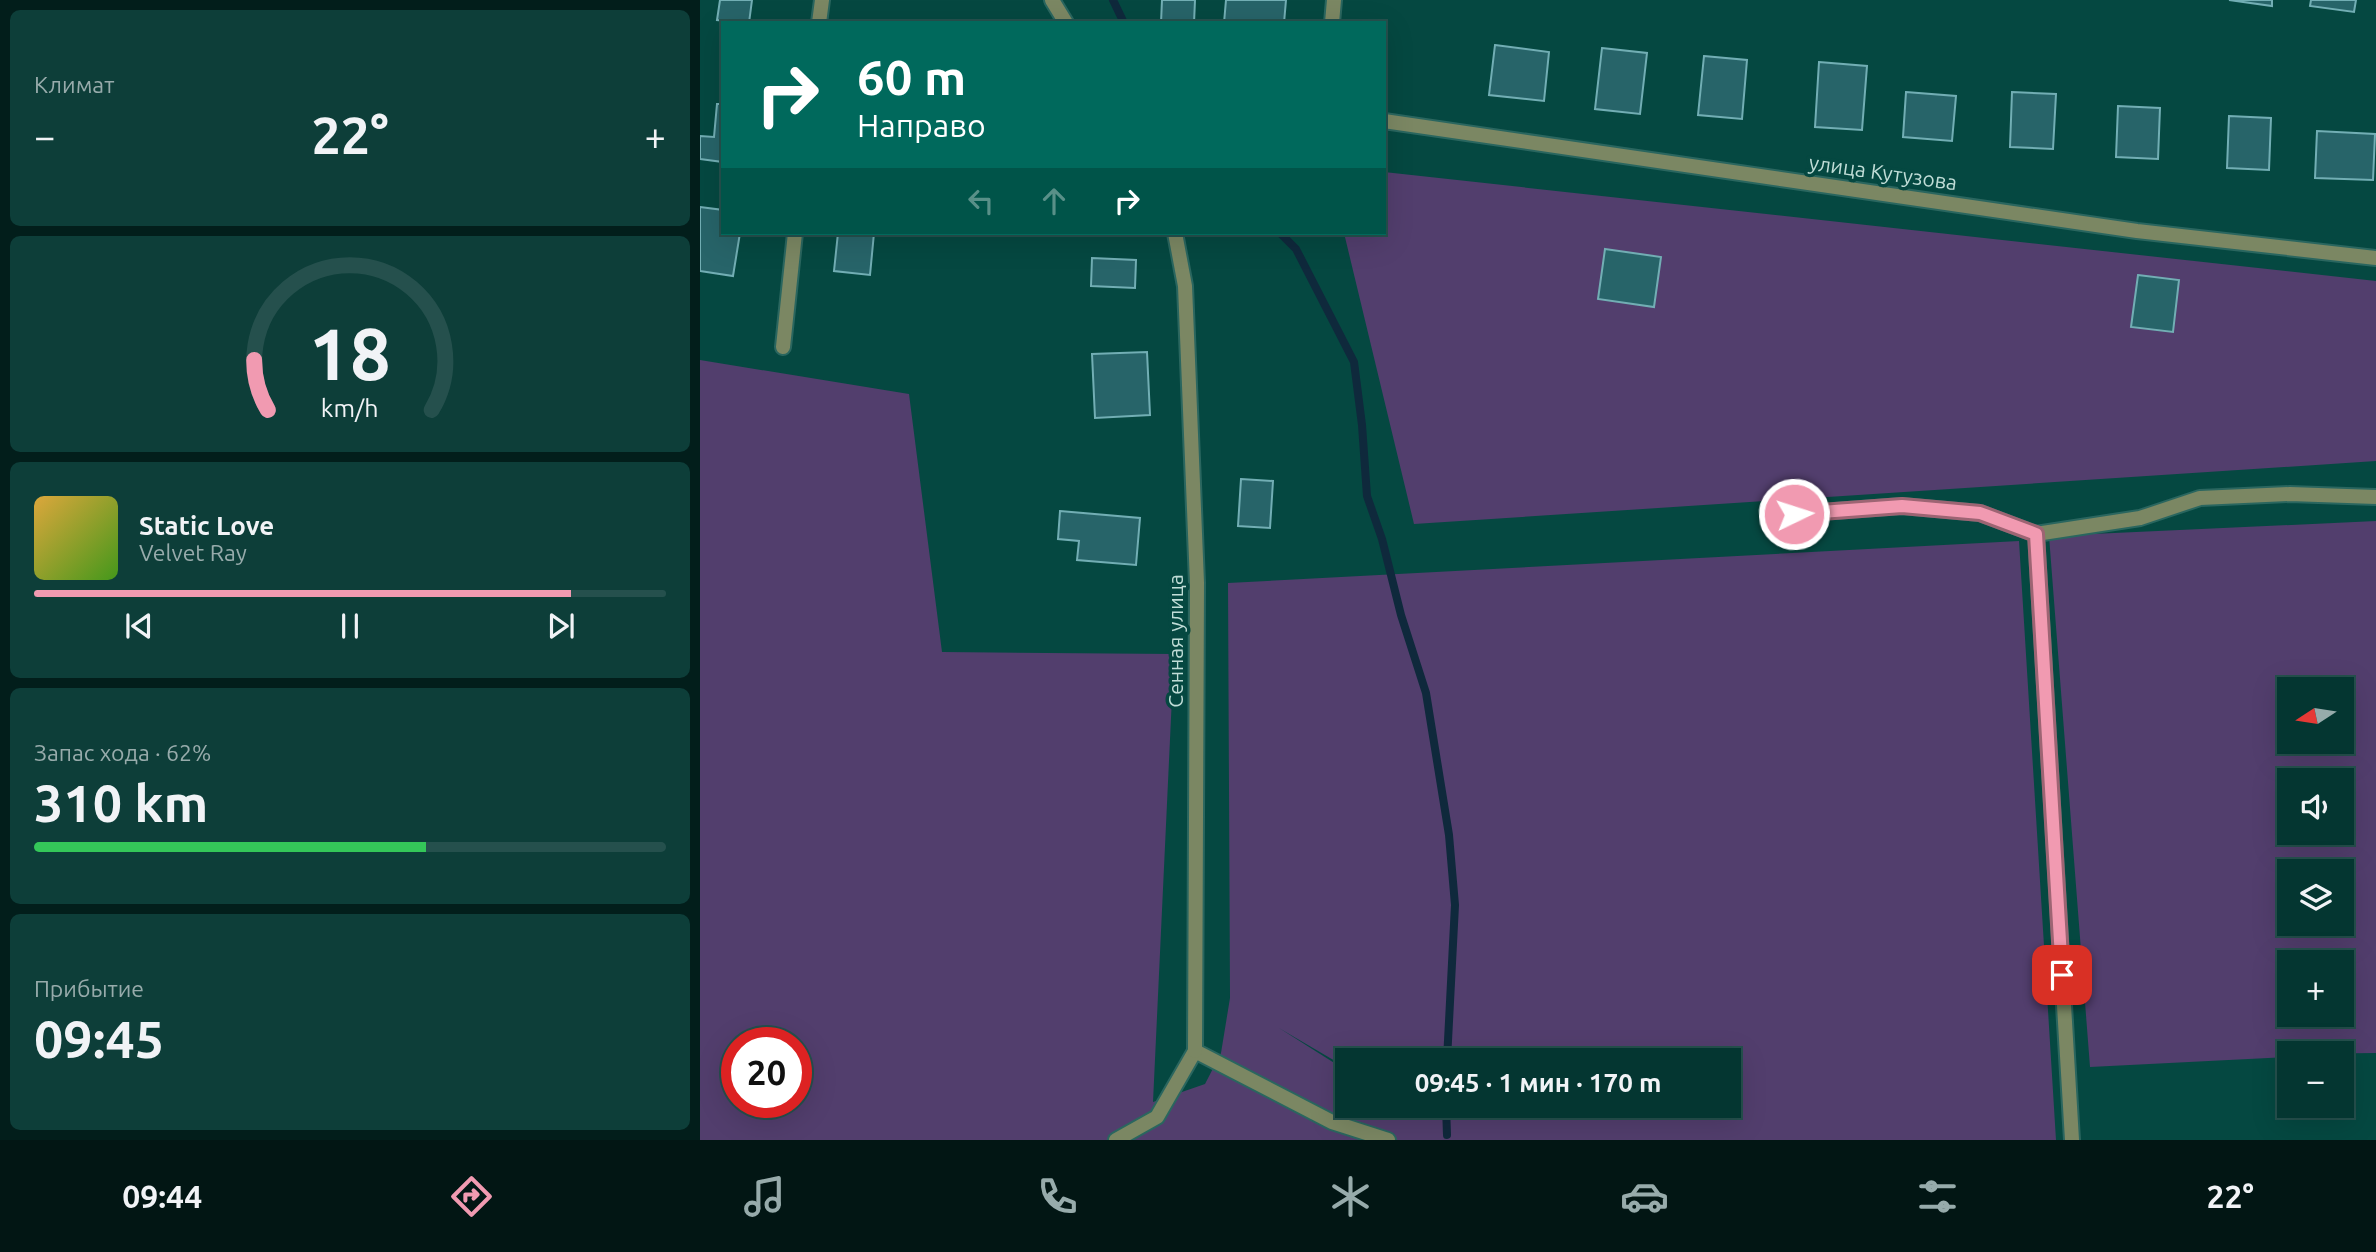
<!DOCTYPE html>
<html lang="ru">
<meta charset="utf-8">
<style>
body{margin:0;font-family:Ubuntu,sans-serif;background:#0d3e39;color:#f1f3f6;height:100vh;display:flex;flex-direction:column;font-size:26px;white-space:nowrap}
*{box-sizing:border-box;margin:0}
p{font-size:23px;color:#97abab}
.icon{flex:none;width:38px;height:38px;fill:none;stroke:currentColor;stroke-width:2;stroke-linecap:round;stroke-linejoin:round}
.map{position:relative;flex:1;overflow:hidden}
.drawer{display:flex;flex-direction:column;gap:10px;padding:10px;background:#021e1b;width:700px}
.drawer>*{flex:none}
.top-card{position:absolute;left:21px;top:21px;width:665px;height:214px;border-radius:0px;box-shadow:0 7px 28px #0002,0 0 0 2px #25504d;background:#00695c;color:#fff;overflow:hidden}
.needle{width:46px;rotate:258deg}
.buttons{position:absolute;left:1577px;top:677px;display:grid;gap:14px}
.buttons a{display:grid;place-items:center;width:77px;height:77px;border-radius:0px;background:#043631;box-shadow:0 7px 28px #0002,0 0 0 2px #25504d;font-size:35px}
.speed{position:absolute;left:21px;top:1027px;display:flex;gap:14px;font-size:35px;font-weight:700;text-align:center}
.speed>*{display:grid;place-content:center;width:91px;height:91px;border-radius:50%;background:#043631;box-shadow:0 7px 28px #0002,0 0 0 2px #25504d;line-height:1}
.speed .limit{border:10px solid #d22;background:#fff;color:#111}
.pin{position:absolute;display:grid;place-items:center;width:60px;height:60px;color:#fff;margin:-30px;border-radius:14px;box-shadow:0 4px 10px #0006}
.me{position:absolute;width:77px;margin:-38px;rotate:86deg;stroke-linejoin:round;filter:drop-shadow(0 0 5px #0008)}
.turn{display:flex;align-items:center;gap:24px;height:147px;padding:0 21px;font-size:32px}
.turn .icon{width:91px;height:91px;stroke-width:2.5}
.turn b{display:block;font-size:49px;line-height:60px}
.lanes{display:flex;align-items:center;height:66px;padding:0 21px;background:#0003;justify-content:center;gap:35px;direction:ltr}
.lanes .off{opacity:.35}
.big{font-size:52px;font-weight:700;line-height:1.1}
.drawer .widget{flex:1;display:flex;flex-direction:column;justify-content:center;gap:10px;min-width:0;padding:0 24px;border-radius:10px;background:#0d3e39}
.drawer .dial{align-items:center;gap:0}
.dial svg{height:182px;overflow:visible;fill:none;stroke:#25504d;stroke-width:7;stroke-linecap:round;text-anchor:middle}
.dial text{fill:#f1f3f6;stroke:none}
.song{display:flex;align-items:center;gap:21px}
.cover{width:84px;height:84px;border-radius:10px;background:linear-gradient(135deg,hsl(40 70% 55%),hsl(100 70% 35%))}
.played{height:7px;border-radius:4px;background:linear-gradient(90deg,#f19ab1 85%,#25504d 85%)}
.keys{display:flex;justify-content:space-around;direction:ltr}
.heat{display:flex;justify-content:space-between;align-items:center;font-size:38px;direction:ltr}
.charge{height:10px;border-radius:5px;background:linear-gradient(90deg,#34c759 62%,#25504d 0)}
.trip{position:absolute;left:635px;top:1048px;width:406px;height:70px;border-radius:0px;background:#043631;box-shadow:0 7px 28px #0002,0 0 0 2px #25504d;font-weight:700;line-height:70px;text-align:center}
.dock{display:flex;height:112px;justify-content:space-around;align-items:center;background:#021614;color:#97abab}
.dock .icon{width:49px;height:49px}
.dock .current{color:#f19ab1}
.dock b{font-size:32px;color:#f1f3f6}
main{display:flex;flex:1;min-height:0}
.map>svg:first-child{display:block}
.green{fill:#523e6d;fill-rule:evenodd}
.lines{fill:none;stroke-linecap:round;stroke-linejoin:round}
.stream{stroke:#0f293c;stroke-width:8}
.building{fill:#276469;stroke:#72aeb4;stroke-width:2}
.lane-casing{stroke:#2a665f;stroke-width:18}
.street-casing{stroke:#2a665f;stroke-width:18}
.lane{stroke:#7b8763;stroke-width:14}
.street{stroke:#7b8763;stroke-width:14}
.route-casing{stroke:#9d6473;stroke-width:18}
.route{stroke:#f19ab1;stroke-width:12}
.labels{text-anchor:middle;stroke-width:7;stroke-linejoin:round;paint-order:stroke}
.street-label{font-size:21px;fill:#c0ddd7;stroke:#054841}
</style>
<main>
<section class="drawer">
<div class="widget"><p>Климат</p>
<div class="heat"><a>−</a><b class="big">22°</b><a>+</a></div>
</div>
<div class="widget dial"><svg viewBox="0 0 100 80">
<path d="M14 69A42 42 0 1 1 86 69"/>
<path d="M14 69A42 42 0 0 1 8 47" stroke="#f19ab1"/>
<text x="50" y="56" font-size="32" font-weight="700">18</text>
<text x="50" y="72" font-size="11">km/h</text>
</svg></div>
<div class="widget">
<div class="song"><i class="cover"></i><div><b>Static Love</b><p>Velvet Ray</p></div></div>
<div class="played"></div>
<div class="keys"><svg class="icon" aria-label="previous" viewBox="0 0 24 24"><path d="M18 5L8 12l10 7zM5 5v14"/></svg><svg class="icon" aria-label="pause" viewBox="0 0 24 24"><path d="M8 5v14M16 5v14"/></svg><svg class="icon" aria-label="next" viewBox="0 0 24 24"><path d="M6 5l10 7-10 7zM19 5v14"/></svg></div>
</div>
<div class="widget"><p>Запас хода · 62%</p><b class="big">310 km</b><div class="charge"></div></div>
<div class="widget"><p>Прибытие</p><b class="big">09:45</b></div>
</section>
<div class="map">
<svg width="1676" height="1140" viewBox="0 0 1676 1140">
<rect width="100%" height="100%" fill="#054841"/>
<path class="green" d="M684,172L1676,281V461L714,524L644,233H684Z
M0,360L209,394L242,652L474,654L453,1102L505,1084L521,1053L530,998L528,583L1319,541L1356,1140H0ZM579,1028L647,1068L648,1060H1029V1106H648L647,1071ZM37,1043H96V1102H37Z
M1676,521V1053L1589,1054V1057L1390,1067L1349,536ZM1589,690H1642V742H1589ZM1589,780H1642V833H1589ZM1589,872H1642V924H1589ZM1589,962H1642V1015H1589Z"/>
<g class="lines">
<path class="stream" d="M413,0L424,23
M580,233L596,249L654,362L662,425L667,496L682,539L701,615L726,693L749,835L755,905L747,1060
M746,1106L747,1135"/>
</g>
<path class="building" d="M20,0H52L49,23L17,20Z
M462,0H495L494,23H461Z
M526,0H586L584,23H524Z
M1529,0H1572V6Z
M1611,0H1656L1654,12L1610,6Z
M795,45L849,52L844,101L789,95Z
M902,48L947,53L940,114L895,109Z
M1004,56L1047,60L1042,119L998,115Z
M1119,62L1167,66L1162,130L1115,127Z
M1206,92L1256,96L1252,141L1203,137Z
M1312,92L1356,94L1353,149L1310,147Z
M17,104H23V162L0,159V136L14,137Z
M1418,106L1460,108L1458,159L1416,157Z
M1529,116L1571,118L1569,170L1527,168Z
M1617,131L1675,134L1673,180L1615,178Z
M0,207L23,210V233H40L33,276L0,271Z
M138,233H174L170,275L134,271Z
M905,249L961,257L954,307L898,299Z
M392,258L436,260L435,288L391,286Z
M1438,275L1479,280L1473,332L1431,327Z
M447,352L450,415L395,418L392,354Z
M541,479L573,481L570,528L538,526Z
M360,511L440,518L436,565L377,560L379,541L358,539Z"/>
<g class="lines">
<g class="lane-casing">
<path id="lane" d="M119,23L122,0
M83,347L95,233
M1094,514L1202,506L1280,513L1336,534L1440,518L1500,498L1590,494L1676,497
M1336,534L1372,1140
M416,1140L457,1117L495,1051L632,1122L688,1140"/>
</g>
<g class="street-casing">
<path id="street" d="M352,0L366,23
M632,23L634,0
M684,121L1437,231L1676,258
M475,233L485,286L497,583L495,1051"/>
</g>
<use href="#lane" class="lane"/>
<use href="#street" class="street"/>
</g>
<g class="lines">
<g class="route-casing">
<path id="route" d="M1094,514L1202,506L1280,513L1336,534L1362,975"/>
</g>
<use href="#route" class="route"/>
</g>
<g class="labels">
<g class="street-label">
<text transform="translate(1183 173) rotate(8)" y="7">улица Кутузова</text>
<text transform="translate(476 641) rotate(-90)" y="7">Сенная улица</text>
</g>
</g>
</svg>
<div class="buttons">
<a><svg class="needle" viewBox="-14 -14 28 28"><path d="M0-13l5 13h-10z" fill="#e53935"/><path d="M0 13l5-13h-10z" fill="#97abab"/></svg></a>
<a><svg class="icon" aria-label="sound" viewBox="0 0 24 24"><path d="M4 9h4l5-4v14l-5-4H4zM17 9q2 3 0 6"/></svg></a>
<a><svg class="icon" aria-label="layers" viewBox="0 0 24 24"><path d="M12 4l9 5-9 5-9-5zM3 14l9 5 9-5"/></svg></a>
<a>+</a>
<a>−</a>
</div>
<div class="speed"><div class="limit">20</div></div>
<div class="pin" style="left:1362px;top:975px;background:#d93025"><svg class="icon" aria-label="arrive" viewBox="0 0 24 24"><path d="M6 21V4h12l-3 4 3 4H6"/></svg></div>
<svg class="me" style="left:1094px;top:514px" viewBox="-20 -20 40 40"><circle r="17" fill="#f19ab1" stroke="#fff" stroke-width="3"/><path d="M0-11L8 9 0 5-8 9z" fill="#fff"/></svg>
<div class="trip">09:45 · 1 мин · 170 m</div>
<div class="top-card">
<div class="turn"><svg class="icon" aria-label="right" viewBox="0 0 24 24"><path d="M7 20v-9h11M14 6l5 5-5 5"/></svg><div><b>60 m</b>Направо</div></div>
<div class="lanes"><svg class="icon off" aria-label="left" viewBox="0 0 24 24"><path d="M17 20v-9H6M10 6l-5 5 5 5"/></svg><svg class="icon off" aria-label="ahead" viewBox="0 0 24 24"><path d="M12 20V5M6 11l6-6 6 6"/></svg><svg class="icon" aria-label="right" viewBox="0 0 24 24"><path d="M7 20v-9h11M14 6l5 5-5 5"/></svg></div>
</div>
</div>
</main>
<nav class="dock">
<b>09:44</b>
<svg class="icon current" aria-label="directions" viewBox="0 0 24 24"><path d="M12 3l9 9-9 9-9-9zM9 14v-3h6M13 9l2 2-2 2"/></svg>
<svg class="icon" aria-label="music" viewBox="0 0 24 24"><path d="M9 18V5l10-2v13"/><circle cx="6" cy="18" r="3"/><circle cx="16" cy="16" r="3"/></svg>
<svg class="icon" aria-label="phone" viewBox="0 0 24 24"><path d="M5 4h4l2 5-3 2q2 4 5 5l2-3 5 2v4C11 20 4 13 5 4z"/></svg>
<svg class="icon" aria-label="climate" viewBox="0 0 24 24"><path d="M12 3v18M4 7l16 10M4 17L20 7"/></svg>
<svg class="icon" aria-label="car" viewBox="0 0 24 24"><path d="M5 17H2v-5l4-1 3-4h7l3 4 3 1v5h-3M9 17h6M6 11h13"/><circle cx="7" cy="17" r="2"/><circle cx="17" cy="17" r="2"/></svg>
<svg class="icon" aria-label="filters" viewBox="0 0 24 24"><path d="M4 7h16M4 17h16"/><circle cx="9" cy="7" r="2"/><circle cx="15" cy="17" r="2"/></svg>
<b>22°</b>
</nav>
